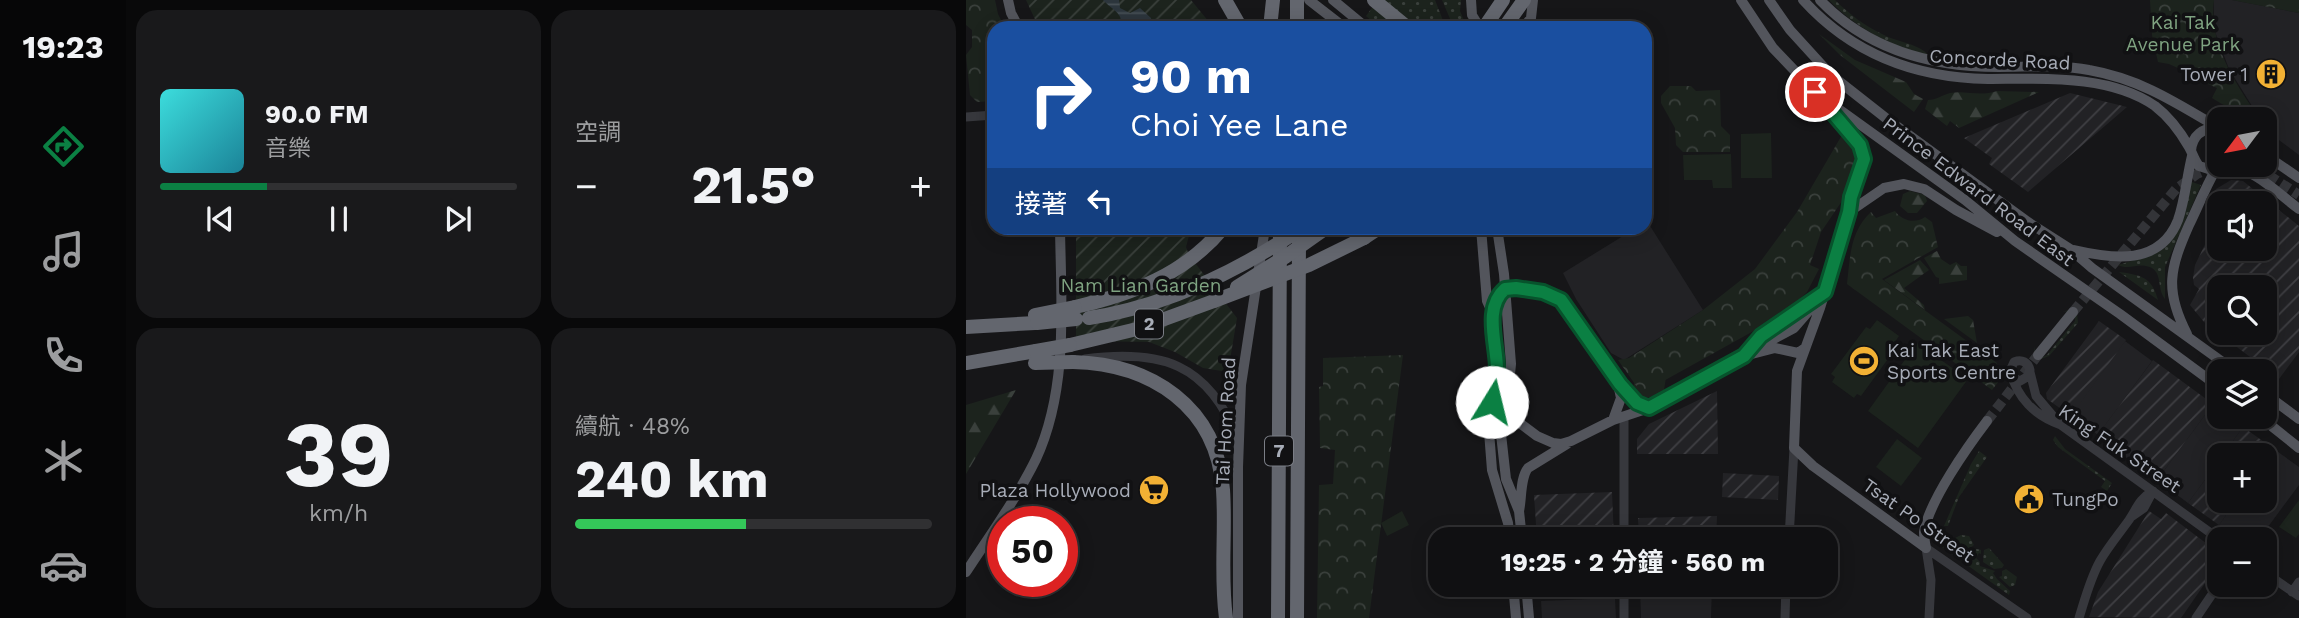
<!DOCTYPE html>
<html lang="zh-TW">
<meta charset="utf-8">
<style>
body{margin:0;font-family:"Work Sans","Noto Sans TC",sans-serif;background:#19191b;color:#f1f3f6;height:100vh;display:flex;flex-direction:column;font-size:26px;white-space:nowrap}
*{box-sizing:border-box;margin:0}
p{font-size:23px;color:#9c9d9f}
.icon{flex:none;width:38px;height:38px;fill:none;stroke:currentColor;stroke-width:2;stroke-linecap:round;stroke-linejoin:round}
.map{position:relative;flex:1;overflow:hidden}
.sheet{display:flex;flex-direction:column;gap:10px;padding:10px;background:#09090a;width:840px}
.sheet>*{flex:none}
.hud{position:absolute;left:21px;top:21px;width:665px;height:214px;border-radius:21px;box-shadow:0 4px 18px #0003,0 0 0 2px #303032;background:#1a4fa0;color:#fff;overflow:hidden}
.needle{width:46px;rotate:238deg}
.fabs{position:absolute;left:1241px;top:107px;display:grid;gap:14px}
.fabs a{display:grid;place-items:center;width:70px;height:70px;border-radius:14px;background:#101012;box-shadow:0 4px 18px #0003,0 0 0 2px #303032;font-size:35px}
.speed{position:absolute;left:21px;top:506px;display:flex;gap:14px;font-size:35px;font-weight:700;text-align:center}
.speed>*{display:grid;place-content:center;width:91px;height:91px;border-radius:50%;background:#101012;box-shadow:0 4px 18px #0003,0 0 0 2px #303032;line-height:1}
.speed .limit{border:10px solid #d22;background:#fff;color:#111}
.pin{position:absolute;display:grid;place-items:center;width:60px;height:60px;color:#fff;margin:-30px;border:4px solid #fff;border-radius:50%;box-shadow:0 2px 7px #0007}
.me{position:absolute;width:77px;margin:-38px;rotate:9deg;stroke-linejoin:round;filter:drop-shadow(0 0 5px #0008)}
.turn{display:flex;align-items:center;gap:24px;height:147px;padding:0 28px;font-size:32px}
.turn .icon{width:91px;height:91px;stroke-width:2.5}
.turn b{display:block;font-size:49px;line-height:60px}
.then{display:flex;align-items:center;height:66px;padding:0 28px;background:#0003;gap:14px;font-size:26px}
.big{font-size:52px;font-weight:700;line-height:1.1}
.sheet .tile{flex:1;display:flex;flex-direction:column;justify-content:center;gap:10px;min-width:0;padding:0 24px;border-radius:21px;background:#19191b}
.sheet .dial{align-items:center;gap:0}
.dial b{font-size:91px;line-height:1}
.song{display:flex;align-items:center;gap:21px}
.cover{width:84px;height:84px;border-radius:10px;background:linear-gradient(135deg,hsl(180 70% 55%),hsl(190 70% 35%))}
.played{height:7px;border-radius:4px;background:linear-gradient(90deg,#0b8043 30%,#303032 30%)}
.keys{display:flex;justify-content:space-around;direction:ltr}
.heat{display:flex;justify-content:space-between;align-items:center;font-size:38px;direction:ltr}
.charge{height:10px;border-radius:5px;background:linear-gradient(90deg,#34c759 48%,#303032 0)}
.sheet .tiles{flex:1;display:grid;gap:10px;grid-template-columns:repeat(2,1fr)}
.trip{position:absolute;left:462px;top:527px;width:410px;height:70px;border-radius:21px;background:#101012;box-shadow:0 4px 18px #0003,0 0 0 2px #303032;font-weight:700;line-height:70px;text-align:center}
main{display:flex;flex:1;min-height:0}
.tab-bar{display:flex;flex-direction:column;width:126px;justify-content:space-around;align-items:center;background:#060607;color:#9c9d9f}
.tab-bar .icon{width:49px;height:49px}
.tab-bar .active{color:#0b8043}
.tab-bar b{font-size:32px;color:#f1f3f6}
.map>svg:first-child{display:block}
.built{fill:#222225}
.industrial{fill:url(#industrial-furrows);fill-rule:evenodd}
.grass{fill:url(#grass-dots)}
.forest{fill:url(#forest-firs)}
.park{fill:url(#park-crowns)}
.garden{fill:url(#garden-furrows)}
.pitch{fill:#1c231d}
.water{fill:url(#water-rules)}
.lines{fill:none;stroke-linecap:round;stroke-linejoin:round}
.major-tunnel{stroke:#333438;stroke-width:10;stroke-dasharray:10 5;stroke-linecap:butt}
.minor{stroke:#37383d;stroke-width:9}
.major{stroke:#53555c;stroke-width:10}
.highway{stroke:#63666e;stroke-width:14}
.highway-bridge{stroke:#63666e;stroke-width:14}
.route-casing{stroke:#07532c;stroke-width:18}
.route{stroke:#0b8043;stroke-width:12}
.labels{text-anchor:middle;stroke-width:7;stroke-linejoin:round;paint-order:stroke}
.shield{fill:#111113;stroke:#7b7e86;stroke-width:2}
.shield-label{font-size:18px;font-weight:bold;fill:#a8adb8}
.park-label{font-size:19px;fill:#7fa381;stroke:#111113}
.street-label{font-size:19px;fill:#a8adb8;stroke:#111113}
.poi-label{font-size:19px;fill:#a8adb8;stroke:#111113;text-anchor:end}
</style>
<main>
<nav class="tab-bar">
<b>19:23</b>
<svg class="icon active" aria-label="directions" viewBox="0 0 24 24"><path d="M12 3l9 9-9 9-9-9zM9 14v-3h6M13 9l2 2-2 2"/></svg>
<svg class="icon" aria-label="music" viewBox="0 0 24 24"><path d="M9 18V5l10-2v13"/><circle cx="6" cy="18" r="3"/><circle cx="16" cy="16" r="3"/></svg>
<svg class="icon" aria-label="phone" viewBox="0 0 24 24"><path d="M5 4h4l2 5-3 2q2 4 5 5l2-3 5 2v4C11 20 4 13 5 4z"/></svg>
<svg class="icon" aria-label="climate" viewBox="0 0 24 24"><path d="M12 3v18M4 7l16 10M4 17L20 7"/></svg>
<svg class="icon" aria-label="car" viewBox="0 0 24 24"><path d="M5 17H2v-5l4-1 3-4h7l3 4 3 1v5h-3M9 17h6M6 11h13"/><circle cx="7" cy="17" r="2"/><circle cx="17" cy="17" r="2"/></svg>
</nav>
<section class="sheet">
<div class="tiles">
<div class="tile">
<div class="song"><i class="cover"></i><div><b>90.0 FM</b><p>音樂</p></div></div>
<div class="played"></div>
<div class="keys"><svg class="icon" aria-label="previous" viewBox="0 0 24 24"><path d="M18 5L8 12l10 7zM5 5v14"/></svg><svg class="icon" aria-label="pause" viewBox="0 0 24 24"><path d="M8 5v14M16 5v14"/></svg><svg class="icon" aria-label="next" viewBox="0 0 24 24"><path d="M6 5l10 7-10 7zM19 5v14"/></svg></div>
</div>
<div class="tile"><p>空調</p>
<div class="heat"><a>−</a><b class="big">21.5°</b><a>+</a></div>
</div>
<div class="tile dial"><b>39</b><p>km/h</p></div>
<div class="tile"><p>續航 · 48%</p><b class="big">240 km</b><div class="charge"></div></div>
</div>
</section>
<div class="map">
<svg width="1333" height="618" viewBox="0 0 1333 618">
<defs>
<pattern id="industrial-furrows" width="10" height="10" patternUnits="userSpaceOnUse" patternTransform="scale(1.75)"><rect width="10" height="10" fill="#222225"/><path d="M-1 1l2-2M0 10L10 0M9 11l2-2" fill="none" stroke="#3f3f43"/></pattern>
<pattern id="grass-dots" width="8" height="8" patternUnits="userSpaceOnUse" patternTransform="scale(1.75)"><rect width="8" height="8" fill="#1c231d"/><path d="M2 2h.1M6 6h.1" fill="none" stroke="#3a403c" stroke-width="1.8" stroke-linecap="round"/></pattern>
<pattern id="forest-firs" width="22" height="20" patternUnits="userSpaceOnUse" patternTransform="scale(1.75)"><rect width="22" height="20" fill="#1c231d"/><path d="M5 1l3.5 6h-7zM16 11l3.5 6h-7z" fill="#3a403c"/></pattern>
<pattern id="park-crowns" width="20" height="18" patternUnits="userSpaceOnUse" patternTransform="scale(1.75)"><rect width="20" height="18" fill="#1c231d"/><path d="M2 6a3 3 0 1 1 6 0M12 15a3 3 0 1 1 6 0" fill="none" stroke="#3a403c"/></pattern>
<pattern id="garden-furrows" width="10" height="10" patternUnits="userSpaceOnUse" patternTransform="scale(1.75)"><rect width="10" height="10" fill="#1c231d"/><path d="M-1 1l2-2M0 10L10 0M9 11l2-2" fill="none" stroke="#3a403c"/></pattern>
<pattern id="water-rules" width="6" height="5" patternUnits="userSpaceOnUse" patternTransform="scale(1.75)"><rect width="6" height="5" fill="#2c353c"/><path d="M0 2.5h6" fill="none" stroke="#485056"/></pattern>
</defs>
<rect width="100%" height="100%" fill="#161618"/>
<path class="built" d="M1248,0H1266L1333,13V155L1306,135L1299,126L1298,119H1294L1263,69L1248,29Z
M681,221L737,310L658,360L645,353L610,299L597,273L670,228H679Z
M1159,341L1186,361L1132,435L1105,415Z
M1247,404L1253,409V416L1263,417L1277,427L1257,455H1253V461L1222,503L1191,480Z
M1308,449L1333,467V485L1293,539H1273L1253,525L1270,501L1298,500L1299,462Z
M674,585H746L745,618H675Z
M649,598L650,618H576L575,601Z"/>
<path class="industrial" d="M1104,93L1161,107L1062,192L1023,164L1026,158L998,138Z
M1265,180L1277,181L1333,226V352L1313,379L1238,322L1224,305L1233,289L1228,285L1227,278L1229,265L1246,230L1239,225L1245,210L1242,207L1250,189ZM1253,203H1298V248H1253ZM1298,287V332H1253V287Z
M1133,321L1160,340L1105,416L1081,399L1080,393Z
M1187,360L1247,404L1191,480L1131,436Z
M751,391L752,454H671V439L683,424Z
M1277,427L1308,449L1299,462L1298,455H1257Z
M1253,461V500L1270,501L1253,525L1222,503Z
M757,473L813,476L812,500L756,497Z
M646,492L648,539H571L568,495Z
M1183,511L1195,519L1200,513L1253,553V563L1215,618L1123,617L1132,592Z
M751,516L750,539H673L672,518Z"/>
<path class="grass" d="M418,0H469L480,28H442Z
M476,0H495L494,11L501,28H488Z
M863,0H869C883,14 899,26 918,35C931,42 954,44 962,55C924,46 890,28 863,0Z
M408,5L437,28H414L400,16Z
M1223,181L1235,185L1199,267V299C1190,288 1198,269 1180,266C1170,264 1162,270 1152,265L1188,254L1196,248Z
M1153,272C1175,275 1186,277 1192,300Z
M1105,309L1111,313L1112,323L1083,356L1075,359L1068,352L1069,346V351L1077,357L1081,355L1109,321V317L1104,311L1097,312Z
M1089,436L1099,449L1146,483L1141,491L1135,487L1139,481L1092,447L1087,440Z
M1013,451L1021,457L993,497L982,526H978L1005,464Z
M975,532L985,538V550L995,556L1011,549L1015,550V554L1013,553L1010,558L1014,562V566L1029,571L1027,573L1031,579L1044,591L1043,595L976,547L972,539Z
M995,535L1003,536L1008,545L997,553L988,547L989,538Z
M1023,548L1038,565L1036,568L1028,569L1017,562L1018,550Z
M1040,569L1051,577L1049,585L1044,587L1033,577L1036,576V571Z"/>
<path class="forest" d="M853,34L889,60L940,82L948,94L957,99L948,112L874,55Z
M1031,91L1073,92L993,128L984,121L981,126L959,109L962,100C971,100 976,95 984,93C1000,90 1013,97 1031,91Z
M944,191L959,195L961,201L951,213H942L934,206L937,194Z
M971,251L975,259L984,265L990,262L995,266H1001V280L973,284V278L970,277L958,258Z
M954,260L963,270L938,288L958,305L959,310L918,280Z
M1002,316L1007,320L1011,343L978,319Z
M700,377L698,390C690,395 683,400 672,397L667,389L669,379Z
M50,390L0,474V405Z"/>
<path class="park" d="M0,0H29L32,14L39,28H28V101L11,102L4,95L0,55L6,47V30L0,25Z
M1184,0H1248C1242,43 1270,85 1294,119H1281L1246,98L1251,88L1226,77L1230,68L1226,67L1223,73L1203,64L1192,62L1186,35Z
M1266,0H1333V13Z
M704,86H725L730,91L754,90L755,126L764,135V152H717L710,145L709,128L695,103V96Z
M876,135L891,153L890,163L878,198L855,232L844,265L853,269L841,292L830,303L793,328L683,389L678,391L671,387L652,360L663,358L737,310L789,269L831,212Z
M929,211C936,221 949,224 959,217L966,222L972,247L916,279L1031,363L1029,370L1033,381L1026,390L881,284C884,258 884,231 905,212L910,218Z
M437,355L403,618H351L353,485L367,484L369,450L354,448L353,387L357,386V358Z"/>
<path class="garden" d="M60,0H225L248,28H73Z
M110,228H225L220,247L223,255L271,318L262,372L237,368L209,352L183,342L119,341L110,338Z"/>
<path class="pitch" d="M805,133L806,178H775V134Z
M765,154L766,188H747L746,180H718L717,155Z
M911,320L933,336L927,345L930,348L895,396L891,394L888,398L866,382L869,377L865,374L900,327L904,329Z
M951,343L1002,379L952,448L902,411Z
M931,439L956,458L935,486L910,467Z
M1333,500V534L1330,538L1313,527Z
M436,511L443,525L421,536L415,523Z"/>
<path class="water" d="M137,0H153L154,8L164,13L174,8L185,18L186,28H157C155,10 147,11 137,0Z"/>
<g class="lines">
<path class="major-tunnel" d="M1275,164L1293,169L1333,195
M1107,312L1210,189L1231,174L1247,167
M1021,421L1072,355"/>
<path class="minor" d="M0,117L28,115
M119,359C195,349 242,363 272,439
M1064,372L1070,396L1092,422
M1046,377L1054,381L1061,377L1064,370C1062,362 1056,359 1048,362L1044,371C1052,399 1068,415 1095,425L1253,539
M658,417V539
M1165,517L1178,508L1187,491
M823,539L828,448
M960,548L1061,618
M960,548L965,580L963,618
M1298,572L1333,596
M1326,592L1333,582
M658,618V584
M819,618L820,584
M1113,618C1119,599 1124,579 1134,561C1142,547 1153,534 1163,520C1171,508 1173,499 1187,491
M1230,618L1253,584"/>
<path class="major" d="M42,0L45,13L53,28
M343,0L379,28
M367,0L401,28
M505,0L506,15L514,28
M775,0L807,48L849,92L999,200L1049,241L1154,314L1253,387
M803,0L824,30L865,75L921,119L1062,222L1104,249L1126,268L1269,371
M837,0C886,54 950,78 1022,79C1075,79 1143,74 1189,106C1202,116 1215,133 1223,147C1227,154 1228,160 1233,166L1249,171L1261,164
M854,0C902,50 965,67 1033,67C1063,67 1093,64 1123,70C1174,79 1209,102 1253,128
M557,28L565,18L567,0
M858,103L894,145C904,162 886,193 883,212L854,308L831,371L828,448L847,466L960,548
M1225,151C1226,135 1237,128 1252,127
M1298,154L1333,178
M1259,167C1287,166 1311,193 1333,209
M883,212L918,188L938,184L958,189L990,210L1031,232
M515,228L521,301L526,312L531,365L530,384L522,419L526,470L542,523L544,539
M531,228L538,274L545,364L542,394L535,417V434L540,479L553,511L556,539
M1108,250C1147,259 1194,266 1212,220C1219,200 1221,176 1226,156
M539,289C558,287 578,291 595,300L663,395L671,403L683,408
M1221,334C1198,290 1204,268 1223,225C1232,207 1239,188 1249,171
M784,349L795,336L852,297
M789,349L828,328L855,297
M1072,355L1107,312
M1298,393L1333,419
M526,402L571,436L587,443L595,444L605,441L647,420L683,408L778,356L809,348L832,353L839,348
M1293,416L1333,448
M647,420L655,398L652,384
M553,511C556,498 554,478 562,468L601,444
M960,548C959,543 958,537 958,532C963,501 1002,446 1021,421
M0,572C23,537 52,496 70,459C103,388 95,303 94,228
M547,584L550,618
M560,584L563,618
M272,618V467L275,385L299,228"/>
<path class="highway" d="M259,0L275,28
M331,0V28
M408,0L442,28
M304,28L307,0
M518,28L537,0
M538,28L558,0
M398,238L413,228
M109,307C167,294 219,274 257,228
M0,327L69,323
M104,345L171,329L248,301
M107,362C185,364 251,406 257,490C260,533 254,575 260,618
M0,363L70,351
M312,618L314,228
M331,618L333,238"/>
<path class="highway-bridge" d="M271,287L319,257L360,228
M248,301L343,265L398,238
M69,315L109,307
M123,318C201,306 271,272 336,228
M71,323L110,319
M70,351L104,345
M69,363L107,362"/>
</g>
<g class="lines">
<g class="route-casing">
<path id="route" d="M526,402C529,391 531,380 531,369C531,344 517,308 539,289L550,288L577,292L595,300L654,384L671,403L683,408L778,356L795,336L859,292L883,212L885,197L898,159L894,145L849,92"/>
</g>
<use href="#route" class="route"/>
</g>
<defs>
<g id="building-disc" transform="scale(1.575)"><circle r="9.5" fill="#f2b134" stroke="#111113"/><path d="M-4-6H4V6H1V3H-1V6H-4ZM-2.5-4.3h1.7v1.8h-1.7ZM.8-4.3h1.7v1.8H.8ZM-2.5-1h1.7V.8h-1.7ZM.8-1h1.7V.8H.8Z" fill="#111"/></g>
<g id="stadium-disc" transform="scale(1.575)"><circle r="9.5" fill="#f2b134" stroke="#111113"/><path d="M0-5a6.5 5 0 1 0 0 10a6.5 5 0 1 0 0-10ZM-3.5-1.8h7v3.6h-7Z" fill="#111"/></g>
<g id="supermarket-disc" transform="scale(1.575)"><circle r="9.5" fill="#f2b134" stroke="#111113"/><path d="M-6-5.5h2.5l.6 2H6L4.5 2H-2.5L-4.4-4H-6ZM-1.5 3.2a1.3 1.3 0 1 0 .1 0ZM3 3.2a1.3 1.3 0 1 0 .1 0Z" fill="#111"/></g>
<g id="civic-disc" transform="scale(1.575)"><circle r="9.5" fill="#f2b134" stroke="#111113"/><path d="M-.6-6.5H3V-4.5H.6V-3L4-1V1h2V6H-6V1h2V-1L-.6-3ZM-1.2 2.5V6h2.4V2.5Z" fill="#111"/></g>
</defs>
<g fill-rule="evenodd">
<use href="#building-disc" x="1305" y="74"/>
<use href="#stadium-disc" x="898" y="361"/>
<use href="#supermarket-disc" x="188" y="490"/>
<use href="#civic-disc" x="1063" y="499"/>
</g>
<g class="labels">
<g class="shield">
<rect x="169" y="309.5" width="28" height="29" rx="5"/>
<rect x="299" y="436.5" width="28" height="29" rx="5"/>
</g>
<g class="shield-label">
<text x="183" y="330">2</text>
<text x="313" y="457">7</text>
</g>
<g class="park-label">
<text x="1217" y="29">Kai Tak<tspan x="1217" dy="22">Avenue Park</tspan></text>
<text x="175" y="292">Nam Lian Garden</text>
</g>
<g class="street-label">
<text transform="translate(1034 59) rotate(3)" y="7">Concorde Road</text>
<text transform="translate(1013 191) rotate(37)" y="7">Prince Edward Road East</text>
<text transform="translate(259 421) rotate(-87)" y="7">Tai Hom Road</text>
<text transform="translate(1154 448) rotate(34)" y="7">King Fuk Street</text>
<text transform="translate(953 520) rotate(35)" y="7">Tsat Po Street</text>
</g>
<g class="poi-label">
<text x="1282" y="81">Tower 1</text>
<text x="921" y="357" text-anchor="start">Kai Tak East<tspan x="921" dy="22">Sports Centre</tspan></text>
<text x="165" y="497">Plaza Hollywood</text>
<text x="1086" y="506" text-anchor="start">TungPo</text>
</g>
</g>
</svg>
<div class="fabs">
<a><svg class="needle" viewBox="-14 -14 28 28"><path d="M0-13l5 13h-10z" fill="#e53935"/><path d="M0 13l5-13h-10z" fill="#9c9d9f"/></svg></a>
<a><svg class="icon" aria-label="sound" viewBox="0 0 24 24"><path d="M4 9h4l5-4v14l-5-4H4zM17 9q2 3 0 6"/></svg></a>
<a><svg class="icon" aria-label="search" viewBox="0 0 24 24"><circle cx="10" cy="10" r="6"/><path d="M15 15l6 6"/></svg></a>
<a><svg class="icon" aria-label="layers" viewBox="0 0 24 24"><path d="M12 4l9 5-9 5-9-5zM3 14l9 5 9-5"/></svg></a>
<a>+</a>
<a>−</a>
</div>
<div class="speed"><div class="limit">50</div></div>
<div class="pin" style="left:849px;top:92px;background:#d93025"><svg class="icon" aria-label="arrive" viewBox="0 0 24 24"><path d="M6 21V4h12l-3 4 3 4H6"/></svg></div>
<svg class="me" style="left:526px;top:402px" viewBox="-20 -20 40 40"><circle r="19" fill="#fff"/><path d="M0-13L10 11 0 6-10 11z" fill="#0b8043"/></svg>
<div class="trip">19:25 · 2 分鐘 · 560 m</div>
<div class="hud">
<div class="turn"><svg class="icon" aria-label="right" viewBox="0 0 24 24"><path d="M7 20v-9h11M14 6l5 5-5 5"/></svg><div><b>90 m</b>Choi Yee Lane</div></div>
<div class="then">接著<svg class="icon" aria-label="left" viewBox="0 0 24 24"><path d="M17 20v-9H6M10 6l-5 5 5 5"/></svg></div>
</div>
</div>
</main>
